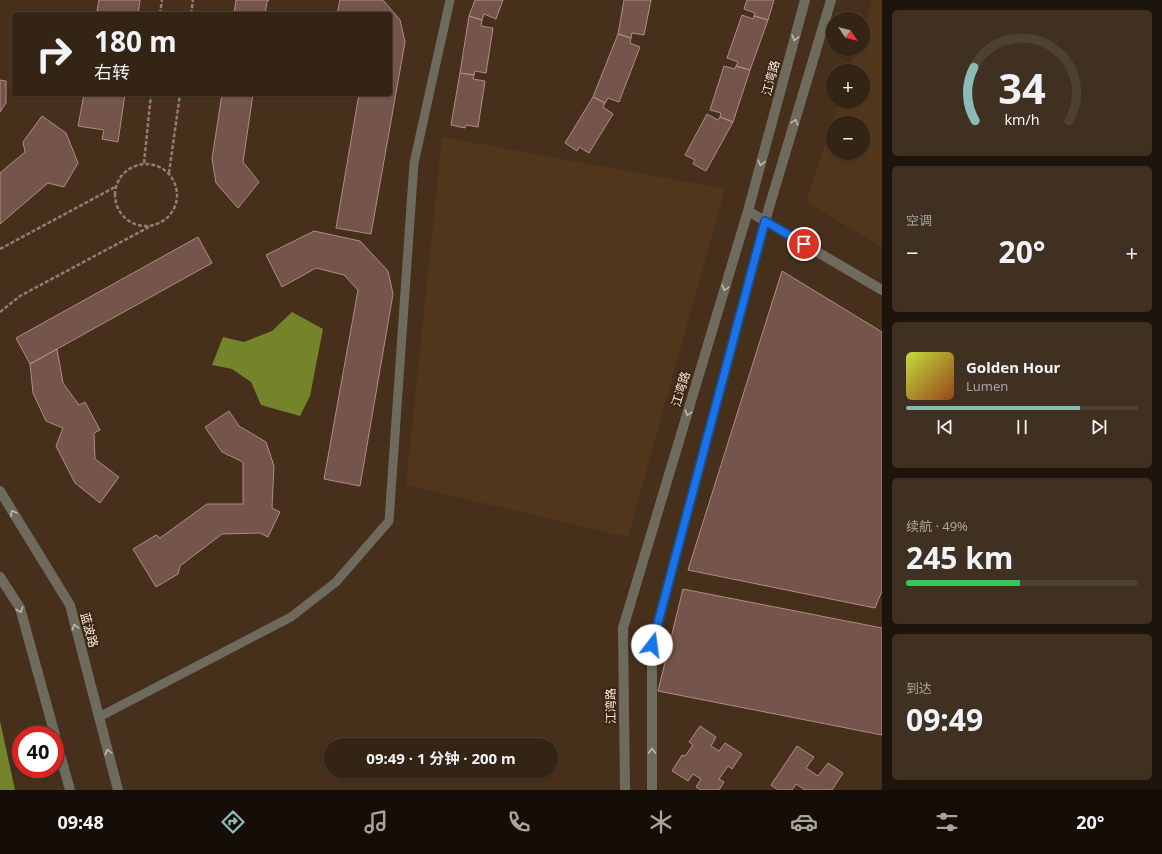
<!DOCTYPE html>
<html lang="zh">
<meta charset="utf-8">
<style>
body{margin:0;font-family:"Noto Sans","Noto Sans SC",sans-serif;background:#3f3022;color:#f1f3f6;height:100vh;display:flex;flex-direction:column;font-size:15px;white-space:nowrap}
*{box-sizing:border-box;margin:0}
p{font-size:13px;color:#a9a4a0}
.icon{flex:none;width:22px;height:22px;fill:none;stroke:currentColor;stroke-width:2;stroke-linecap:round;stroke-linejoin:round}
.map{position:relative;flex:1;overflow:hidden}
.side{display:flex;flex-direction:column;gap:10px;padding:10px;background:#1d140c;width:280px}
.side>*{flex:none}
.top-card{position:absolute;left:12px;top:12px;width:380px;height:84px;border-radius:4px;box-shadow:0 1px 3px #0004,0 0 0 1px #4e4134;background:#342415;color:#f1f3f6;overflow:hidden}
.needle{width:26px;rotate:125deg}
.buttons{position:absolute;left:826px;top:12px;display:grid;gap:8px}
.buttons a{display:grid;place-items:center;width:44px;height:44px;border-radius:50%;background:#342415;box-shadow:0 1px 3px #0004,0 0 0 1px #4e4134;font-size:20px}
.speed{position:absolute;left:12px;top:726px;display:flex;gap:8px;font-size:20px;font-weight:700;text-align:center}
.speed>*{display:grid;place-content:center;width:52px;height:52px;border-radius:50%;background:#342415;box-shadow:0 1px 3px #0004,0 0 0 1px #4e4134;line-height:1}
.speed .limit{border:6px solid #d22;background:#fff;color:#111}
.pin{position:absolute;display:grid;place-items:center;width:34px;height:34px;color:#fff;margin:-17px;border:2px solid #fff;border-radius:50%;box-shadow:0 1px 4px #0007}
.me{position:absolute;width:44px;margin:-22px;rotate:15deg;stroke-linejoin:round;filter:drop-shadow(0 0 3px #0008)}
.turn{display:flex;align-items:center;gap:14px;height:84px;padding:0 16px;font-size:18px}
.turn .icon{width:52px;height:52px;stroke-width:2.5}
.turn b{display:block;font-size:28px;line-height:34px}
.big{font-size:30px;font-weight:700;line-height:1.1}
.side .tile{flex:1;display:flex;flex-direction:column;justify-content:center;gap:6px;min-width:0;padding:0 14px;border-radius:6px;background:#3f3022}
.side .dial{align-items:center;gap:0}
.dial svg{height:104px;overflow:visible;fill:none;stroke:#4e4134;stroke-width:7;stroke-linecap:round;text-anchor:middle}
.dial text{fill:#f1f3f6;stroke:none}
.song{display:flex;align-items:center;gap:12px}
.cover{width:48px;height:48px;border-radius:6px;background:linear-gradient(135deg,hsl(70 70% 55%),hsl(20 70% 35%))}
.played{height:4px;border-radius:2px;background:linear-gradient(90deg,#8bbbb9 75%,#4e4134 75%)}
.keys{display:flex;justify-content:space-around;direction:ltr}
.heat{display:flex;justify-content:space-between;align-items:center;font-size:22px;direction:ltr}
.charge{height:6px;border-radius:3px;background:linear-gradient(90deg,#34c759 49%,#4e4134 0)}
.trip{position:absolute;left:324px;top:738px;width:234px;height:40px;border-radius:20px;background:#342415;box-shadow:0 1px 3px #0004,0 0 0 1px #4e4134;font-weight:700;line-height:40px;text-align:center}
.menu{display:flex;height:64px;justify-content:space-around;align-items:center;background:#150e08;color:#a9a4a0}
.menu .icon{width:28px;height:28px}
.menu .selected{color:#8bbbb9}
.menu b{font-size:18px;color:#f1f3f6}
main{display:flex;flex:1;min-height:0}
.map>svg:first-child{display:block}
.built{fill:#52361c;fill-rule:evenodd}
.water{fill:#74842b}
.building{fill:#75544c;stroke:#b08c83}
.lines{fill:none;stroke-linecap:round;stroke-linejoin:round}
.path{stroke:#917e6d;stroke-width:2.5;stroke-dasharray:4 2;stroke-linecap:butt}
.service{stroke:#6e6a5d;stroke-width:9}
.tertiary{stroke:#6e6a5d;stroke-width:10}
.oneway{stroke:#c2b8ab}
.route-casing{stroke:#114b97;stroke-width:10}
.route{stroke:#1a73e8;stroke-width:7}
.labels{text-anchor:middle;stroke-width:4;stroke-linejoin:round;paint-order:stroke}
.street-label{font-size:12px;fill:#faecdf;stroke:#3b2612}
</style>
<main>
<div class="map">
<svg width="882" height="790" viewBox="0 0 882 790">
<rect width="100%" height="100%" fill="#46301c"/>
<path class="built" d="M872,0H882V247L806,202L839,101H863V71H849L856,49H863V29ZM833,123H863V153H833Z
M442,137L725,189L628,537L406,485Z"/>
<path class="water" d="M292,312L323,329L310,396L300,416L261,405L251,382L232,369L212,365L223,337L244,342L272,331Z
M0,721L15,790H0Z"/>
<path class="building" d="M99,0H140L138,14H114L97,11Z
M236,0H269L267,2L265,14H234Z
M340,0H383L400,20L405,42L371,234L336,228L359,94H390V14H337Z
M475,0H503L496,19L484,14L482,20L469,16Z
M624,0H651L644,35L632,33L631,38L618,34Z
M747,0H774L768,20L754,16L755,13L744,9Z
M742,15L753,19L754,16L768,20L750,70L736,66L738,62L727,58Z
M469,16L482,20L481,26L493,28L486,73L475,71L474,75L460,73Z
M618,34L631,38L630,43L640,47L619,102L608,98L605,103L593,97Z
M724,66L735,69L736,66L750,70L733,122L720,117L721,113L710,110Z
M460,73L474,75L473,79L485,81L478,127L466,125L465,128L451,125Z
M0,80L6,81V103L0,112Z
M84,94H125L118,142L102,139L104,130L78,126Z
M222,94H253L243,162L259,182L238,208L216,183L212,159Z
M593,97L605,103L603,107L613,114L589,153L579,147L577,151L565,143Z
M707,114L718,120L720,117L733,122L706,171L693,164L695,160L685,155Z
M42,116L66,133L78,163L64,187L48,183L0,224V173L25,152L23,142Z
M314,231L360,241L388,271L393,294L360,486L324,479L358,290L344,275L316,268L282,287L266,255Z
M198,237L212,263L30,364L16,338Z
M782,271L882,332V591L875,608L688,570Z
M57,349L63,383L79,405L85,402L100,430L94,433L95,459L119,477L100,503L75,483L56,446L63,428L46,421L33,393L30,364Z
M229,411L239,426L266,442L274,466L272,508L280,512L268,537L260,533L222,534L180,566L178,574L156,587L133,549L156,535L160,538L207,504H243V462L222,452L205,427Z
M683,589L882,628V735L658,691Z
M700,726L716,737L711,746L719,751L725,743L742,754L732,769L728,766L719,779L724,782L719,790H701L696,787L701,779L693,774L688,781L672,771L682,755L685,756L693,745L689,742Z
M797,746L814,757L806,768L818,776L828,763L843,773L832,790H805L796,784L792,790H778L771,785Z"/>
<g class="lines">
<path class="path" d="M160,14L162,0
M191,14L193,0
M144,163L151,94
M115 195a31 31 0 1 1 62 0a31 31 0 1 1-62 0Z
M169,173L180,94
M0,249L115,187
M0,312L20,296L149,227"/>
<path class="service" d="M99,717L291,617L336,582L389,521L414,163L450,0"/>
<path class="tertiary" d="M748,211L882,290
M0,491L70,605L118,790
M0,577L20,608L55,735
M55,736L70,790
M625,790L623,628L748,211L805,0
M652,790V645L765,221L831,0"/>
</g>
<defs><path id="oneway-chevron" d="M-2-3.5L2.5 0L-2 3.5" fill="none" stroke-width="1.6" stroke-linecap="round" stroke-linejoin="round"/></defs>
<g class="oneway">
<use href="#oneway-chevron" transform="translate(795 38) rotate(105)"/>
<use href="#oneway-chevron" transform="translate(795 122) rotate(-73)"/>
<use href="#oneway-chevron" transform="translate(761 163) rotate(105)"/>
<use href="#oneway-chevron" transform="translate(725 288) rotate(107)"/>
<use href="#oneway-chevron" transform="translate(688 413) rotate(107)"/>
<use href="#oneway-chevron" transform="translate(13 513) rotate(-121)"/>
<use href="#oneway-chevron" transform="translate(20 610) rotate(69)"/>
<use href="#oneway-chevron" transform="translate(75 627) rotate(-105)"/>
<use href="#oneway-chevron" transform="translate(652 751) rotate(-90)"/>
<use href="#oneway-chevron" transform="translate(108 752) rotate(-105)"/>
</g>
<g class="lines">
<g class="route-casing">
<path id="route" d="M652,645L765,221L804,244"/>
</g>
<use href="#route" class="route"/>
</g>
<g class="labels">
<g class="street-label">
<text transform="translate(771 78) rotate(-75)" y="4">江湾路</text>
<text transform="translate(681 389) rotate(-73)" y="4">江湾路</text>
<text transform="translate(89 630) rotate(75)" y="4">蓝波路</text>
<text transform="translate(611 706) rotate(-91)" y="4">江湾路</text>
</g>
</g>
</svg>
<div class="buttons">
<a><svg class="needle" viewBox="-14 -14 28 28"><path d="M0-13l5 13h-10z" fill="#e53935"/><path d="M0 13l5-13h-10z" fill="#a9a4a0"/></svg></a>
<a>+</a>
<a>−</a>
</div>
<div class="speed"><div class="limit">40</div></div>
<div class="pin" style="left:804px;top:244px;background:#d93025"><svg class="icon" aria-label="arrive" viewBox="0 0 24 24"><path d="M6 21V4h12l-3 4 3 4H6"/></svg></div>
<svg class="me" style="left:652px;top:645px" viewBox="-20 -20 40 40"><circle r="19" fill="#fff"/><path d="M0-13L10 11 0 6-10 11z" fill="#1a73e8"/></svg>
<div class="trip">09:49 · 1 分钟 · 200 m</div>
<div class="top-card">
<div class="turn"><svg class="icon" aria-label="right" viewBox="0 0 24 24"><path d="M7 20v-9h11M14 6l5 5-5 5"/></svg><div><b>180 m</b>右转</div></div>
</div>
</div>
<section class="side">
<div class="tile dial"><svg viewBox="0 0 100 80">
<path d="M14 69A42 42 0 1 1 86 69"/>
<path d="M14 69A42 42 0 0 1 13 28" stroke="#8bbbb9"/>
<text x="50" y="56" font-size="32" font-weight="700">34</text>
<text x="50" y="72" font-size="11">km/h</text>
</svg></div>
<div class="tile"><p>空调</p>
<div class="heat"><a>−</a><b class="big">20°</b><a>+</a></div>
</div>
<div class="tile">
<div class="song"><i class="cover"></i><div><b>Golden Hour</b><p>Lumen</p></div></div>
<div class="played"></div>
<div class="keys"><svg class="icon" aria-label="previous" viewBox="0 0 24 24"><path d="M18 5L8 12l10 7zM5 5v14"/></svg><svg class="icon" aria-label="pause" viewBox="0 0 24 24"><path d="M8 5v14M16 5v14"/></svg><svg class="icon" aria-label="next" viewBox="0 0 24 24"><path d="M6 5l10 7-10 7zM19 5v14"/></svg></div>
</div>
<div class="tile"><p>续航 · 49%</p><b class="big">245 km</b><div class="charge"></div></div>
<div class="tile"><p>到达</p><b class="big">09:49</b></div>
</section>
</main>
<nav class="menu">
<b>09:48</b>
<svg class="icon selected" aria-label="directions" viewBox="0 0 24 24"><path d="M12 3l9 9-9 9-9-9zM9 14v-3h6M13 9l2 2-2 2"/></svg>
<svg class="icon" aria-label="music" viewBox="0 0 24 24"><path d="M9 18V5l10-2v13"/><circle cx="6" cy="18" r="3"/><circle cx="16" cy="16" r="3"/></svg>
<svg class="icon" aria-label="phone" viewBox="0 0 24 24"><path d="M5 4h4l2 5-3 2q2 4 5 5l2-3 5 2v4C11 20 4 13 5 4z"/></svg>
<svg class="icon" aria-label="climate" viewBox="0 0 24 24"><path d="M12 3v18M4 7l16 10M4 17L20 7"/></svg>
<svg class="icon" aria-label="car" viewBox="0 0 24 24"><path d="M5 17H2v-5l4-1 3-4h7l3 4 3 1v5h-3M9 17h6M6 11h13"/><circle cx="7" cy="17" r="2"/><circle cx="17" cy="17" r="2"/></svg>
<svg class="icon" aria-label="filters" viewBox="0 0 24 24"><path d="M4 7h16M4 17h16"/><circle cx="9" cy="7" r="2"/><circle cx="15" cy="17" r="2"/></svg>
<b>20°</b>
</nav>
